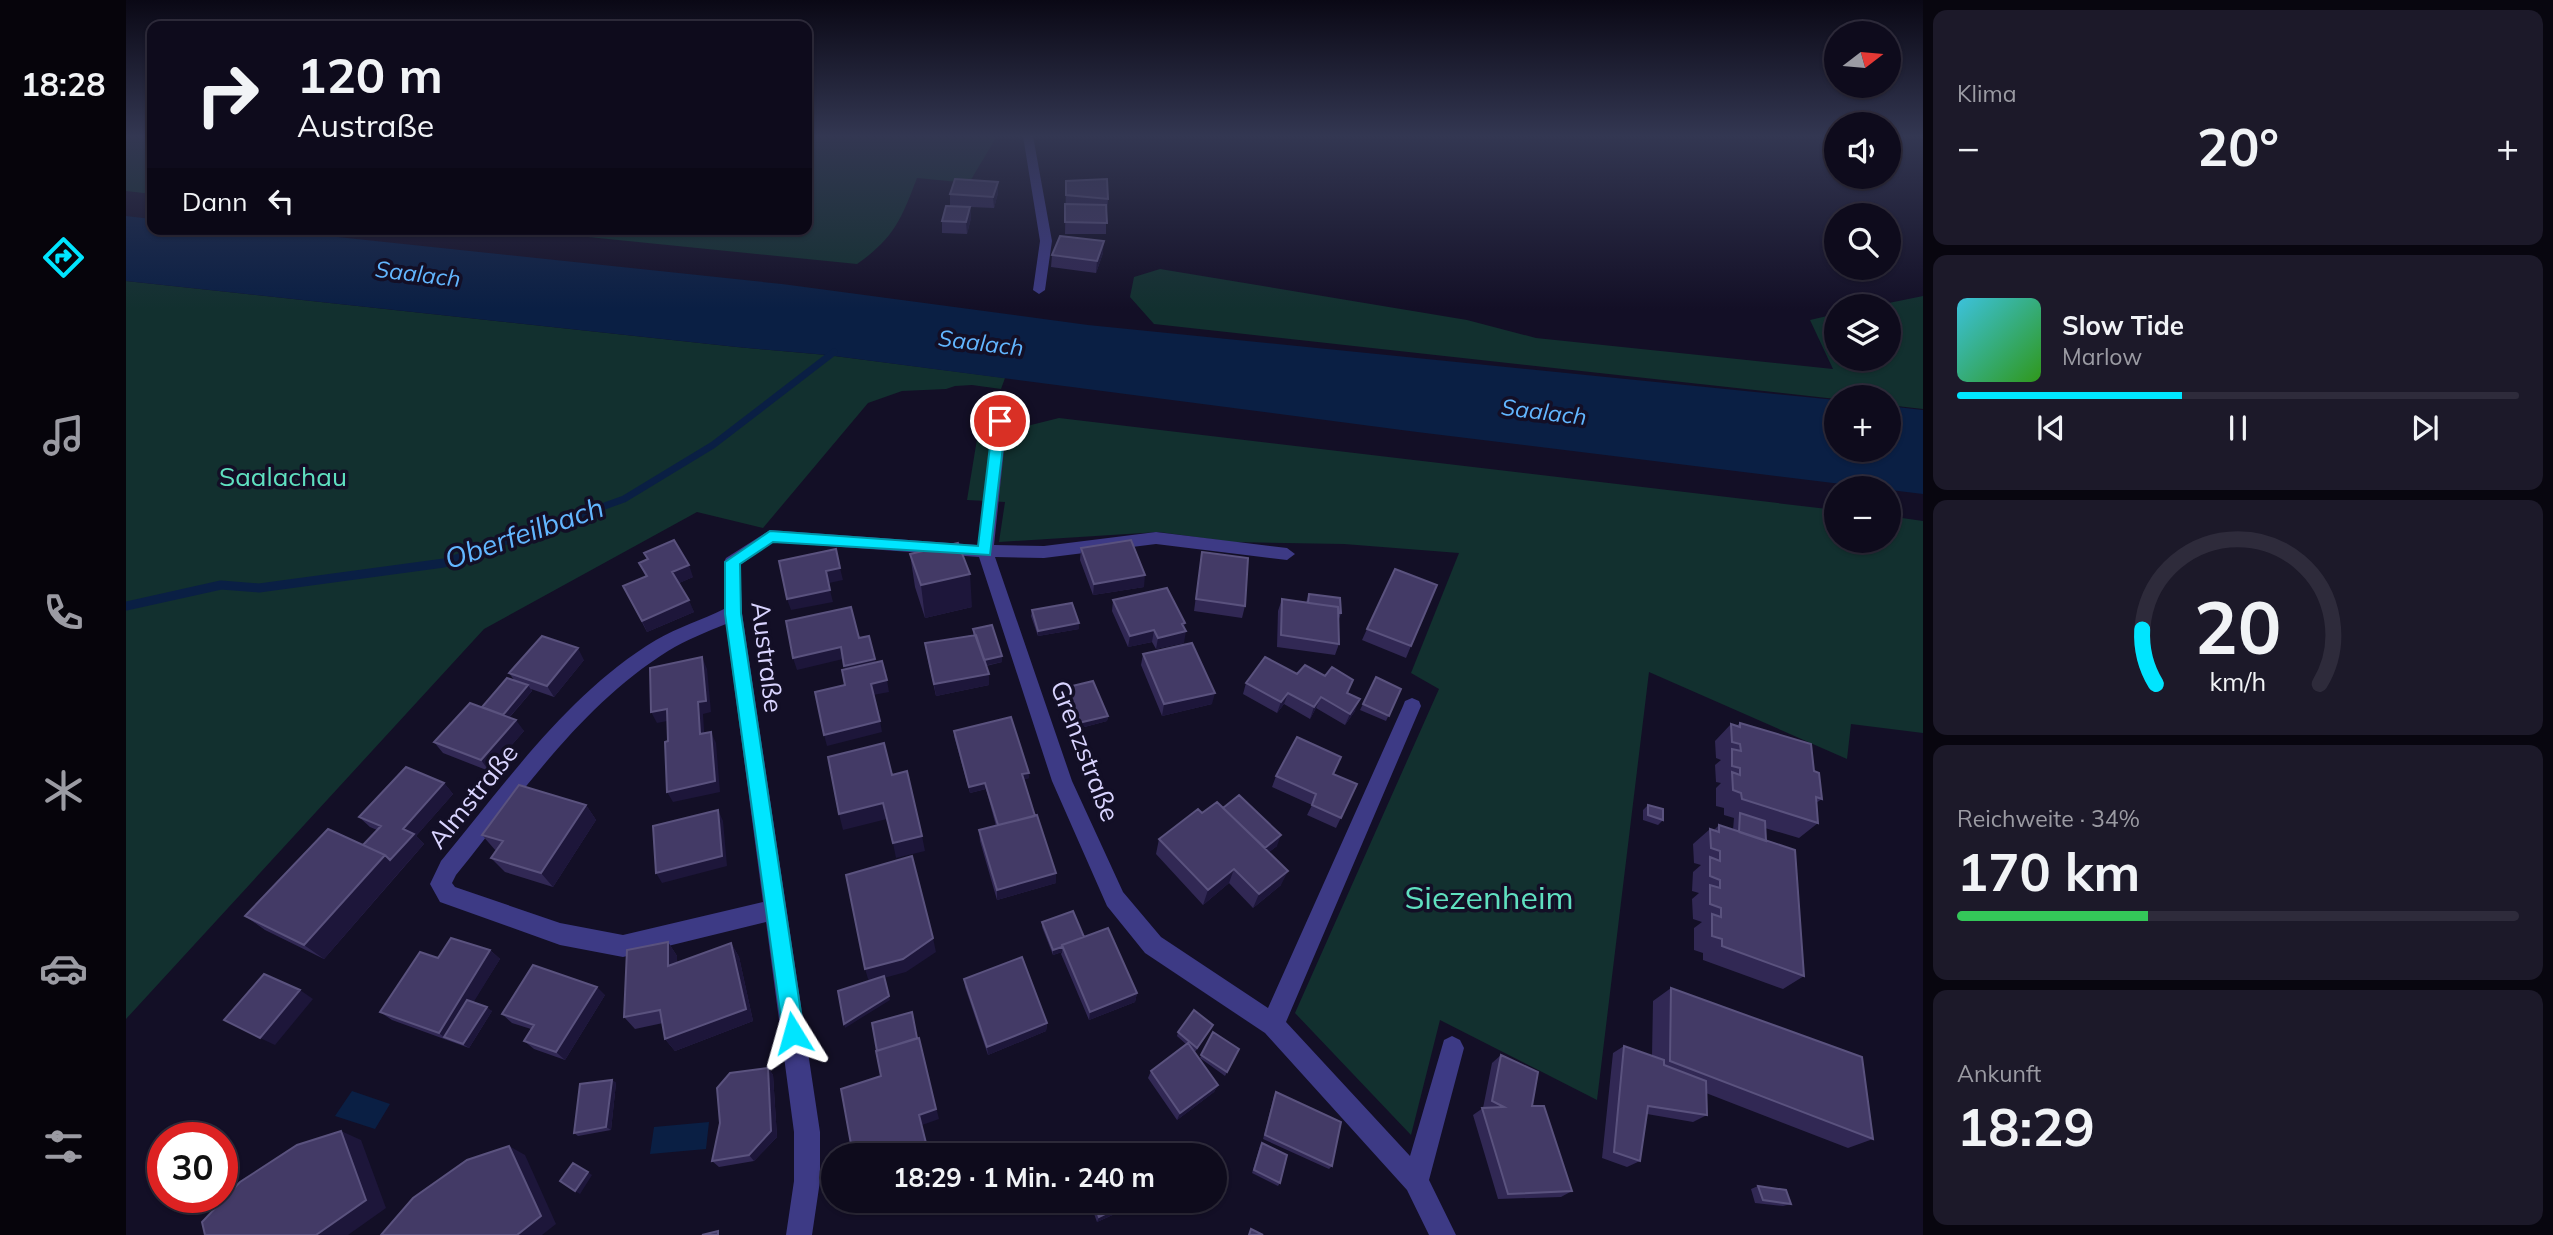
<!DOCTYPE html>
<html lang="de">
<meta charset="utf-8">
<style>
body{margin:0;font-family:Mulish,sans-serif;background:#1c1929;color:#f1f3f6;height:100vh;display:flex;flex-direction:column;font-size:26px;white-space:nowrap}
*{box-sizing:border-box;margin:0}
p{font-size:23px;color:#9b9ba3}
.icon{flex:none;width:38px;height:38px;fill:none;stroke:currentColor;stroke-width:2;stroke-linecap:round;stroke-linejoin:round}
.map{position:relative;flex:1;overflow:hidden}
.sheet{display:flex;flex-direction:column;gap:10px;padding:10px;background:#08060f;width:630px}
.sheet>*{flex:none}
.top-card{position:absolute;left:21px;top:21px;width:665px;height:214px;border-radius:14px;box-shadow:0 2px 5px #0004,0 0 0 2px #2e2b3b;background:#0e0b1c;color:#f1f3f6;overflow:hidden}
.needle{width:46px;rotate:74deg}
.tools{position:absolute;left:1698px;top:21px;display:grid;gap:14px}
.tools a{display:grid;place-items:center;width:77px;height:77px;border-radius:50%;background:#0e0b1c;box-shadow:0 2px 5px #0004,0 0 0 2px #2e2b3b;font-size:35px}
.speed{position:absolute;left:21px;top:1122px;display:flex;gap:14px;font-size:35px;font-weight:700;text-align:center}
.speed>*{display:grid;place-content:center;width:91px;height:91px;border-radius:50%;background:#0e0b1c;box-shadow:0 2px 5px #0004,0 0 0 2px #2e2b3b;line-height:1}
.speed .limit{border:10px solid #d22;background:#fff;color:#111}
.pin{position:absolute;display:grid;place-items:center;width:60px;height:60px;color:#fff;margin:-30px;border:4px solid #fff;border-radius:50%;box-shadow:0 2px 7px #0007}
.me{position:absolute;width:77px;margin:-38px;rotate:352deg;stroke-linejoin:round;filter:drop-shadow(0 0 5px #0008)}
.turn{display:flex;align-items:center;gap:24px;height:147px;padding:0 35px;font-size:32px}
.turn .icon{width:91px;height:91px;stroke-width:2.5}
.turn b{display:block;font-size:49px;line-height:60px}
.then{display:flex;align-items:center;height:66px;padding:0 35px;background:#0003;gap:14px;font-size:26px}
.big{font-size:52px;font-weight:700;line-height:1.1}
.sheet .card{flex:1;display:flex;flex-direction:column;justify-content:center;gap:10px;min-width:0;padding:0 24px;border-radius:14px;background:#1c1929}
.sheet .dial{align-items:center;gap:0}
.dial svg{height:182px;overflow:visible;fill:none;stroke:#2e2b3b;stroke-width:7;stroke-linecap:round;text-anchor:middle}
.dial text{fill:#f1f3f6;stroke:none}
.song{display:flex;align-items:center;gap:21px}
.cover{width:84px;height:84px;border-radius:10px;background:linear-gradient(135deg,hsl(190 70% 55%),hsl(110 70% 35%))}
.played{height:7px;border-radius:4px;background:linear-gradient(90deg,#00e5ff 40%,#2e2b3b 40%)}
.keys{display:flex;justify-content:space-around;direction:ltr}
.heat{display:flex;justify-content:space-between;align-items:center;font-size:38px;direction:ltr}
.charge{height:10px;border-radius:5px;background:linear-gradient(90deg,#34c759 34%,#2e2b3b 0)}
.trip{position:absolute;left:695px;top:1143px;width:406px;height:70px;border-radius:35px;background:#0e0b1c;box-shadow:0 2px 5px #0004,0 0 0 2px #2e2b3b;font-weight:700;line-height:70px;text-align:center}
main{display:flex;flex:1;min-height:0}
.dock{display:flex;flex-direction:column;width:126px;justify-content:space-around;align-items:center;background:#06040b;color:#9b9ba3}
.dock .icon{width:49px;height:49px}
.dock .active{color:#00e5ff}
.dock b{font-size:32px;color:#f1f3f6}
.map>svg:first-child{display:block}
.green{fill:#12302f}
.water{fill:#0a1f44}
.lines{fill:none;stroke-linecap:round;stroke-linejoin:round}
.stream-far1{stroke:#0a1f44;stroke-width:7}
.stream{stroke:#0a1f44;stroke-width:9}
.street{fill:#3d3a85;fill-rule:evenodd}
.wall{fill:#312854}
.shaded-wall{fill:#1d163a}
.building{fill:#433a66;stroke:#5a527e;stroke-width:2}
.route{fill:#00e5ff;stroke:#0095a6;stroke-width:2}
.labels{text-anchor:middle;stroke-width:7;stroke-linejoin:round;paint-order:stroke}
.far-water-label{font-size:23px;font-style:italic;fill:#62b6ff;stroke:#130f26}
.park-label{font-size:26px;fill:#5fe0c0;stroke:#130f26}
.street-label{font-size:26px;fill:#d9d4ff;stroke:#130f26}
.water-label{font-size:28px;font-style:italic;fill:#62b6ff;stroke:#130f26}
.near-park-label{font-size:32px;fill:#5fe0c0;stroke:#130f26}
</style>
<main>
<nav class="dock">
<b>18:28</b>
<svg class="icon active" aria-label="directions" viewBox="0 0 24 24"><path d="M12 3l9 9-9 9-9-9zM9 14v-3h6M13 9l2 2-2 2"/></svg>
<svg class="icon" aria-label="music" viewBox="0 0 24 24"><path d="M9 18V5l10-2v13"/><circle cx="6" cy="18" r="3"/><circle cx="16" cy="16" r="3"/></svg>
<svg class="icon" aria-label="phone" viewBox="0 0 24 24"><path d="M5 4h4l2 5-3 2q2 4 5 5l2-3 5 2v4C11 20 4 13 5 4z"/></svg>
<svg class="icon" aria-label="climate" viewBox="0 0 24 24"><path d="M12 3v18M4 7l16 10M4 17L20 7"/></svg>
<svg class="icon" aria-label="car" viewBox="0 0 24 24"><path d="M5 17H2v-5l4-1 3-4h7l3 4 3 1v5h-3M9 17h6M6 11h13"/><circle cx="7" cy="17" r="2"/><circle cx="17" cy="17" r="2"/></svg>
<svg class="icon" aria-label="filters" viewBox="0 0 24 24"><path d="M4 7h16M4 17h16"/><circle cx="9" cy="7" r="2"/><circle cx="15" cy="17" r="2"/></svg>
</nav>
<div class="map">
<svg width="1797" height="1235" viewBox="0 0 1797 1235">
<rect width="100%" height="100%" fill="#130f26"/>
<path class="green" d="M0,136H26V194L0,191Z
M681,136H871L843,183L791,178C775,220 768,238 731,264L383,229H681Z
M1034,269L1341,320L1410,338L1707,369L1684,320L1710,314V359H1762V306H1748L1797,296V409L1762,405V397L1710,399L1028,324L1004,297L1008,277Z
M0,281L611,347L701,355L879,378L875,389L846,385L829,386L820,389L776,391L742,403L637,528L571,512L358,629L0,1019Z
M933,418L1710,510V541H1762V516L1797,521V733L1725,724L1721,759L1523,672L1471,1100L1314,1020L1285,1135L1169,1013L1313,689L1285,673L1333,553L1218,544L1106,542L1033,532L873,542L879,502L841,500L853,427L881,431Z"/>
<path class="water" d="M0,216L26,219V229L155,231L656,284L962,325L1710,400V450H1762V406L1797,410V494L1291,432L701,355L611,347L0,281Z
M226,1091L264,1104L249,1129L209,1116Z
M583,1122L580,1149L524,1154L528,1127Z"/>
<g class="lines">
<path class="stream-far1" d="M328,560L498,499L587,445L708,352"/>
<path class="stream" d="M0,606L95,585L133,588L318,563L333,558"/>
<path class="street" d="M897,136H907L926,241L919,290L913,294L907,290L914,241Z
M874,416L881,421L868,545L918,546L1030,532L1161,548L1169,554L1161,560L1030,544L918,558L869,557L946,781L997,892L1035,937L1142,1008L1277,706L1279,701L1286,698L1293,701L1295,706L1160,1022L1284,1156L1318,1040L1326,1036L1334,1040L1338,1048L1303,1180L1330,1235H1303L1281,1190L1139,1033L1019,953L981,906L926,781L853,557L647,542L614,565L616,613L694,1132V1181L686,1235H660L668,1181V1132L640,922L497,957L434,945L314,902L304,884L315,861C380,783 442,693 530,640C552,627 576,620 598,609V562L600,558L644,530L852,545L867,421ZM600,624L637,902L497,935L434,923L329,887L326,883L330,875C394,796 454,706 542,651C560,640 580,632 600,624Z"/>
</g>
<path class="wall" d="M940,181L982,199L981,211H980V234H939Z
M872,182V193L868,208L844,207L845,218L841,234L816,233V221L824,206V194Z
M977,253L970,273L925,267L926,255Z
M955,548L1018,587L967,595L954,560Z
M1076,552L1119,606L1116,618L1068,611Z
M518,553L567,577L553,583L568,612L521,632L497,586L520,577L513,563L521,559Z
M784,554L846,607L799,618L789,587Z
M1183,594L1215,613L1213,619V644L1209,655L1151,647L1152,611L1156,599L1180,602Z
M987,600L1058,628V643L1030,649L1026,642L1002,647L986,611Z
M906,610L953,623V629L912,636L905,616Z
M847,629L876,656V662L860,666L863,685L810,696L801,655L799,643L847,635Z
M1241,629L1285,646L1280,658L1236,640Z
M1017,654L1086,704L1036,716L1015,665Z
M458,660L428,697L405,689L406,691L383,718L398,731L363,771L317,753L308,742L356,707L388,680L383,673Z
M1171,674L1221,694L1229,711L1219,725L1190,708L1184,719L1158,704L1151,713L1117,694L1120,683Z
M1250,677L1275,689L1260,721L1234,710Z
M934,689L982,716L981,721L947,730L934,694Z
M1614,723L1688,771L1696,799L1690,803L1692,823L1673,838L1639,828L1640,841L1678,976L1657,989L1577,960V953L1568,950V928L1576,922L1567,919L1566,899L1573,893L1566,891L1567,872L1575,865L1568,863L1567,844L1584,829L1588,830L1593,825L1607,830L1608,818L1598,815V808L1590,806V788L1595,783L1590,782L1589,765L1595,760L1590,758L1589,741L1605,724L1610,726Z
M828,731L903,773V778L898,779L909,816L930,873V883L871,900L854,841L853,830L870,826L860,789L844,793L828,736Z
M1207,774L1231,784L1210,828L1181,815L1186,805L1146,787L1150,776Z
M318,783L327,794L290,836L298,844L198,959L139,930L119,916L237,845L251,830L244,827L233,817Z
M460,805L470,820L427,887L379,872L365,858L370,851L356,835Z
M1522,805L1537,820L1532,825L1517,820V810Z
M1097,808L1151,846L1143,852L1155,885L1127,908L1103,883L1077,905L1030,854L1033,839L1076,813Z
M916,922L958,937L1011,993L1009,1002L963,1020L935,954L936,952L927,955L916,927Z
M542,942L551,956V963L605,943L613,957L627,1021L549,1051L539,1039L537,1023L509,1029L498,1017Z
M364,950L374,959L347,1002L366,1011L343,1048L266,1020L254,1012L312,958Z
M838,979L921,1023L920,1031L862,1055L839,987Z
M1545,988L1747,1139L1722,1148L1580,1093L1581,1115L1567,1122L1521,1114L1514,1161L1501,1167L1476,1158L1487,1053L1498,1046L1526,1056L1527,1001Z
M479,995L439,1060L408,1049L398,1041L405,1029L386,1023L376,1014Z
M1085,1029L1069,1052L1067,1050L1092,1085L1088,1092L1051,1120L1022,1078L1025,1071L1061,1045L1051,1036L1052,1032Z
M1087,1032L1113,1049L1099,1076L1074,1058Z
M1375,1055L1406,1106L1446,1191L1435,1197L1372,1199L1347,1115L1357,1108L1366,1063Z
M642,1068L647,1075L651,1137L628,1161L593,1167L586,1161Z
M486,1080L490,1083L485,1130L452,1136L448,1133Z
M1150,1092L1206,1166L1203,1169L1137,1139L1148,1096Z
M1136,1143L1154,1183L1152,1186L1126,1173L1134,1146Z
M1632,1186L1665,1204L1657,1206L1629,1203L1625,1189Z
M963,1200H1014L1013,1203L971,1222Z"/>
<path class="shaded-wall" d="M872,182V193L868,208L867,197Z
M844,207L845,218L841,234L840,222Z
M978,241L977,253L970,273L971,261Z
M563,565L567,577L551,584L546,572Z
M714,568L717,580L703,583L700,571Z
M844,574L846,607L799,618L795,585Z
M1019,575L1018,587L967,595L968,584Z
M704,590L707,602L665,610L661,599Z
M563,600L568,612L521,632L516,621Z
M953,623V629L912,636V631Z
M1059,623L1058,632L1060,631L1058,643L1030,649L1032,638Z
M1028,630L1026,642L1002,647L1004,636Z
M715,647L717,659L671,670L667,658Z
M452,648L458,660L428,697L421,686Z
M876,656V662L857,666V660Z
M576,657L581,669L585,712L577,714L579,745L574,734L572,702Z
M749,659L751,671L721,677L718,666Z
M863,674V685L810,696L808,684Z
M761,680L763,692L747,695L745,684Z
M402,685L406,691L379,722L375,717Z
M1089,693L1086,704L1036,716L1038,704Z
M1162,693L1158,704L1151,713L1155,702Z
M1195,697L1190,708L1184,719L1188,707Z
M1234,699L1229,711L1219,725L1224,714Z
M541,709L546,720L531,723L525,712Z
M982,716L981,721L947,730L948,724Z
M390,720L398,731L363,771L355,760Z
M754,721L756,732L701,746L698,735Z
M585,732L590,743L594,792L547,802L541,792Z
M903,773V778L896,780V774Z
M318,783L327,794L290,836L298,844L275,870L264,860L277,829Z
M859,783L860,789L844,793L843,787Z
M757,803L761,819L717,830L713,814Z
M460,805L470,820L427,887L415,873Z
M592,810L597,821L601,866L536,883L530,873Z
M1155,835L1151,846L1131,861L1135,851Z
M796,836L799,851L770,858L767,843Z
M259,855L275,870L198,959L178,945Z
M1108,869L1103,883L1077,905L1082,890Z
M1162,871L1155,885L1127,908L1133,894Z
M930,873V883L871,900V890Z
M807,938L810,952L780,972L743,982L739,969Z
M542,942L551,956V979L542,966Z
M605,943L613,957L627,1021L549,1051L539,1039Z
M936,947V952L927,955V950Z
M364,950L374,959L325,1039L318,1037L313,1033Z
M471,987L479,995L439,1060L430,1052Z
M174,990L187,999L149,1045L134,1038Z
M1011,993L1009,1002L963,1020L964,1012Z
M763,996L764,1000L719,1028L718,1024Z
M361,1007L366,1011L343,1048L337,1044Z
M921,1023L920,1031L862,1055L861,1047Z
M793,1038L813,1119L796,1125L803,1155L793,1115Z
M642,1068L647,1075L651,1137L628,1161L623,1155Z
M486,1080L490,1083L485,1130L480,1127Z
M1092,1085L1088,1092L1051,1120L1054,1113Z
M215,1131L235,1140L260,1208L222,1235H190Z
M383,1146L399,1155L430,1224L416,1235H391Z
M462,1172L466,1175L454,1194L449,1191Z
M1009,1200H1014L1013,1203L971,1222L973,1217Z"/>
<path class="building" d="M829,179L872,182L867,197L824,194Z
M981,179L982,199L940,195V181Z
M939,204L980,205L981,223L939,222Z
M820,206L844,207L840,222L816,221Z
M934,236L978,241L971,261L926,255Z
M548,540L563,565L546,572L563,600L516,621L497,586L521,576L513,563L522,559L518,553Z
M1005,540L1019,575L968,584L955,548Z
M832,543L844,574L795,585L784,554Z
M710,549L714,568L700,571L704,590L661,599L653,561Z
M1076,552L1122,558L1119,606L1070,599Z
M1269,569L1311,585L1285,646L1241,629Z
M1041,588L1059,623L1056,624L1060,631L1032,638L1028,630L1004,636L987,600Z
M1183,594L1214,598L1215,613H1213L1212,607L1182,603Z
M1156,599L1212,607L1213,644L1155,635Z
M946,603L953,623L912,631L906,610Z
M725,607L733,638L743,636L749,659L718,666L715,647L667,658L660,621Z
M866,625L876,656L858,660L847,629Z
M850,635L863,674L808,684L799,643Z
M416,636L452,648L421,686L383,673Z
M1066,643L1089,693L1038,704L1017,654Z
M576,657L580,701L572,702L574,734L585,732L589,781L541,792L539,742L542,741L541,709L525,712L524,668Z
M1139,657L1171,674L1179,665L1199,676L1206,667L1227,680L1221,693L1234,699L1224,714L1195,697L1188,707L1162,693L1155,702L1120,683Z
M756,661L761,680L745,684L754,721L698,735L689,692L719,685L716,670Z
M1250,677L1275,689L1263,716L1237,704Z
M381,678L402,685L377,715L356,707Z
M967,681L982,716L948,724L934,689Z
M344,703L390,720L355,760L308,742Z
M885,717L903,773L896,774L909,816L872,825L859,783L843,787L828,731Z
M1614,723L1685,744L1688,771L1693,773L1696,799L1690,797L1692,823L1616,799L1615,793L1607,790L1606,772L1614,775V768L1606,766V749L1615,751L1614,744L1606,742L1605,724L1614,727Z
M1171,737L1215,757L1207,774L1231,784L1215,818L1186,805L1190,794L1150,776Z
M758,743L766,775L781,771L796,836L767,843L757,803L713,814L702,757Z
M280,767L318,783L277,829L288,834L264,860L259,855L237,845L255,826L233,817Z
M393,785L460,805L415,873L365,858L377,841L356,835Z
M1113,795L1155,835L1139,848L1097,808Z
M1091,802L1162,871L1133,894L1108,869L1082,890L1033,839L1072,809L1076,813Z
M1522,805L1537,809V820L1522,815Z
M592,810L596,856L530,873L527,826Z
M1614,813L1639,821L1640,841L1613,832Z
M911,815L930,873L871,890L853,830Z
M1593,825L1669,850L1678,976L1596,946V939L1586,936V914L1595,917V908L1584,904V885L1594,888V880L1584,876V857L1594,861V851L1585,848L1584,829L1593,832Z
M202,829L259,855L178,945L119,916Z
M786,856L807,938L777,959L739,969L720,875Z
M947,911L958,937L936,945V947L927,950L916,922Z
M982,928L1011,993L964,1012L936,945Z
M325,938L364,950L313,1033L254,1012L294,952L312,958Z
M542,942V966L605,943L620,1009L539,1039L534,1010L498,1017L501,950Z
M896,957L921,1023L861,1047L838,979Z
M407,965L471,987L430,1052L398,1041L408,1025L376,1014Z
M138,974L174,990L134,1038L98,1020Z
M758,976L763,996L718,1024L712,991Z
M1545,988L1736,1057L1747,1139L1544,1061Z
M341,1000L361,1007L337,1044L318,1037Z
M1068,1010L1087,1025L1071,1048L1052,1032Z
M786,1012L791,1038L751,1051L746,1023Z
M1087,1032L1113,1049L1101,1072L1075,1055Z
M793,1038L810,1109L793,1115L803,1155H727L715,1089L755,1076L750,1051Z
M1062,1043L1092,1085L1054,1113L1025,1071Z
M1498,1046L1538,1060V1065L1580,1081L1581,1115L1522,1106L1514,1161L1488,1152Z
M1375,1055L1412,1072L1406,1106H1418L1446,1191L1382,1194L1356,1108L1378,1107L1366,1101Z
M642,1068L645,1131L623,1155L586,1161L594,1123L591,1088L604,1073Z
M486,1080L480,1127L448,1133L454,1084Z
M1150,1092L1215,1122L1206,1166L1139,1135Z
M215,1131L240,1200L190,1235H79L76,1222L114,1182L171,1145Z
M1136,1143L1161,1155L1154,1183L1128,1170Z
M383,1146L415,1216L391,1235H255L287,1198L341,1160Z
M997,1151L998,1155H987Z
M447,1163L462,1172L449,1191L434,1181Z
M1632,1186L1660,1190L1665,1204L1637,1200Z
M966,1200H1009L973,1217Z
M1125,1229L1137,1235H1123Z
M592,1231V1235H576Z"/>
<linearGradient id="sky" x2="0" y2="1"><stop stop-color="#0a0815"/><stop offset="0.44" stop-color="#333752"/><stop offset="1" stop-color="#333752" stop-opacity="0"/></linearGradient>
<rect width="1797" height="309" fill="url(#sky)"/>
<path class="route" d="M874,417L880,421L864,555L647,542L614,564L615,614L678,1033L675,1040L667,1044L660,1040L657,1033L599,614V562L644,531L852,546L867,421Z"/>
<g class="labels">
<g class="far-water-label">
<text transform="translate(292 274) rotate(7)" y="8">Saalach</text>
<text transform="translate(855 343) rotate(7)" y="8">Saalach</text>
<text transform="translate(1418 412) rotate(7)" y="8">Saalach</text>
</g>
<g class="park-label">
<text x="157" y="486">Saalachau</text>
</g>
<g class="street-label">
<text transform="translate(641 657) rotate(83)" y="9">Austraße</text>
<text transform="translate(959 751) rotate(69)" y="9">Grenzstraße</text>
<text transform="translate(347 796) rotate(-51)" y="9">Almstraße</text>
</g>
<g class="water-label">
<text transform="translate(398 533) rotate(-19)" y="10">Oberfeilbach</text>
</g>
<g class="near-park-label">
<text x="1363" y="909">Siezenheim</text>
</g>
</g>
</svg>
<div class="tools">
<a><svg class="needle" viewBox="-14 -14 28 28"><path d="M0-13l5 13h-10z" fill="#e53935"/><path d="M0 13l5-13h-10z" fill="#9b9ba3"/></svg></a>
<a><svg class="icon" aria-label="sound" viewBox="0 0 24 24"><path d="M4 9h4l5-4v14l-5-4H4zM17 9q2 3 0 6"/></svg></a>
<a><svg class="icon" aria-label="search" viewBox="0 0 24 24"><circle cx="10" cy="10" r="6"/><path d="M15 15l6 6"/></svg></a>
<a><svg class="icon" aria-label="layers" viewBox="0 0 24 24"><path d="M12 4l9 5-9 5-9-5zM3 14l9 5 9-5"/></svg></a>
<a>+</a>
<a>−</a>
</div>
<div class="speed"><div class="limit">30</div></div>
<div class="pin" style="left:874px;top:421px;background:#d93025"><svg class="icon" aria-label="arrive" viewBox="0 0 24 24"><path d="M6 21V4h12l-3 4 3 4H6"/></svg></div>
<svg class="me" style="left:667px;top:1033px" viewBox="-20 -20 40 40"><path d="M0-17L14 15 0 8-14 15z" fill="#00e5ff" stroke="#fff" stroke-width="4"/></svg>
<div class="trip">18:29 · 1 Min. · 240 m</div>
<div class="top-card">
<div class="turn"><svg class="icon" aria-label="right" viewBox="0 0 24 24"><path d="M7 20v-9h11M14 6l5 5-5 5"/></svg><div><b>120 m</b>Austraße</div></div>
<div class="then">Dann<svg class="icon" aria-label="left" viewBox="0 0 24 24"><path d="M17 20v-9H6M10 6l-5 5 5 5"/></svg></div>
</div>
</div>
<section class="sheet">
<div class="card"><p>Klima</p>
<div class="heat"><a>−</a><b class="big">20°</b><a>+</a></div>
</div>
<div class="card">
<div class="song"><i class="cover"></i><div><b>Slow Tide</b><p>Marlow</p></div></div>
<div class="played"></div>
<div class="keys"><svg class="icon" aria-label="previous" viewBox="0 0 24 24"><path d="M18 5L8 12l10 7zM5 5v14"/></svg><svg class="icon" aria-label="pause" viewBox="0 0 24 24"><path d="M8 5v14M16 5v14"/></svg><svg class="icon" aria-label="next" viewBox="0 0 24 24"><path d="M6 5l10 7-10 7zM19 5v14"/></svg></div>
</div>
<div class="card dial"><svg viewBox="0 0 100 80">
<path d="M14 69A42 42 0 1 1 86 69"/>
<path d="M14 69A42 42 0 0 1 8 45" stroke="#00e5ff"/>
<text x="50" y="56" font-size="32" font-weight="700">20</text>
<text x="50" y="72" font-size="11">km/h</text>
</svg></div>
<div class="card"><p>Reichweite · 34%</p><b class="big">170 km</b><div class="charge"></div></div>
<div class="card"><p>Ankunft</p><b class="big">18:29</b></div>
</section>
</main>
